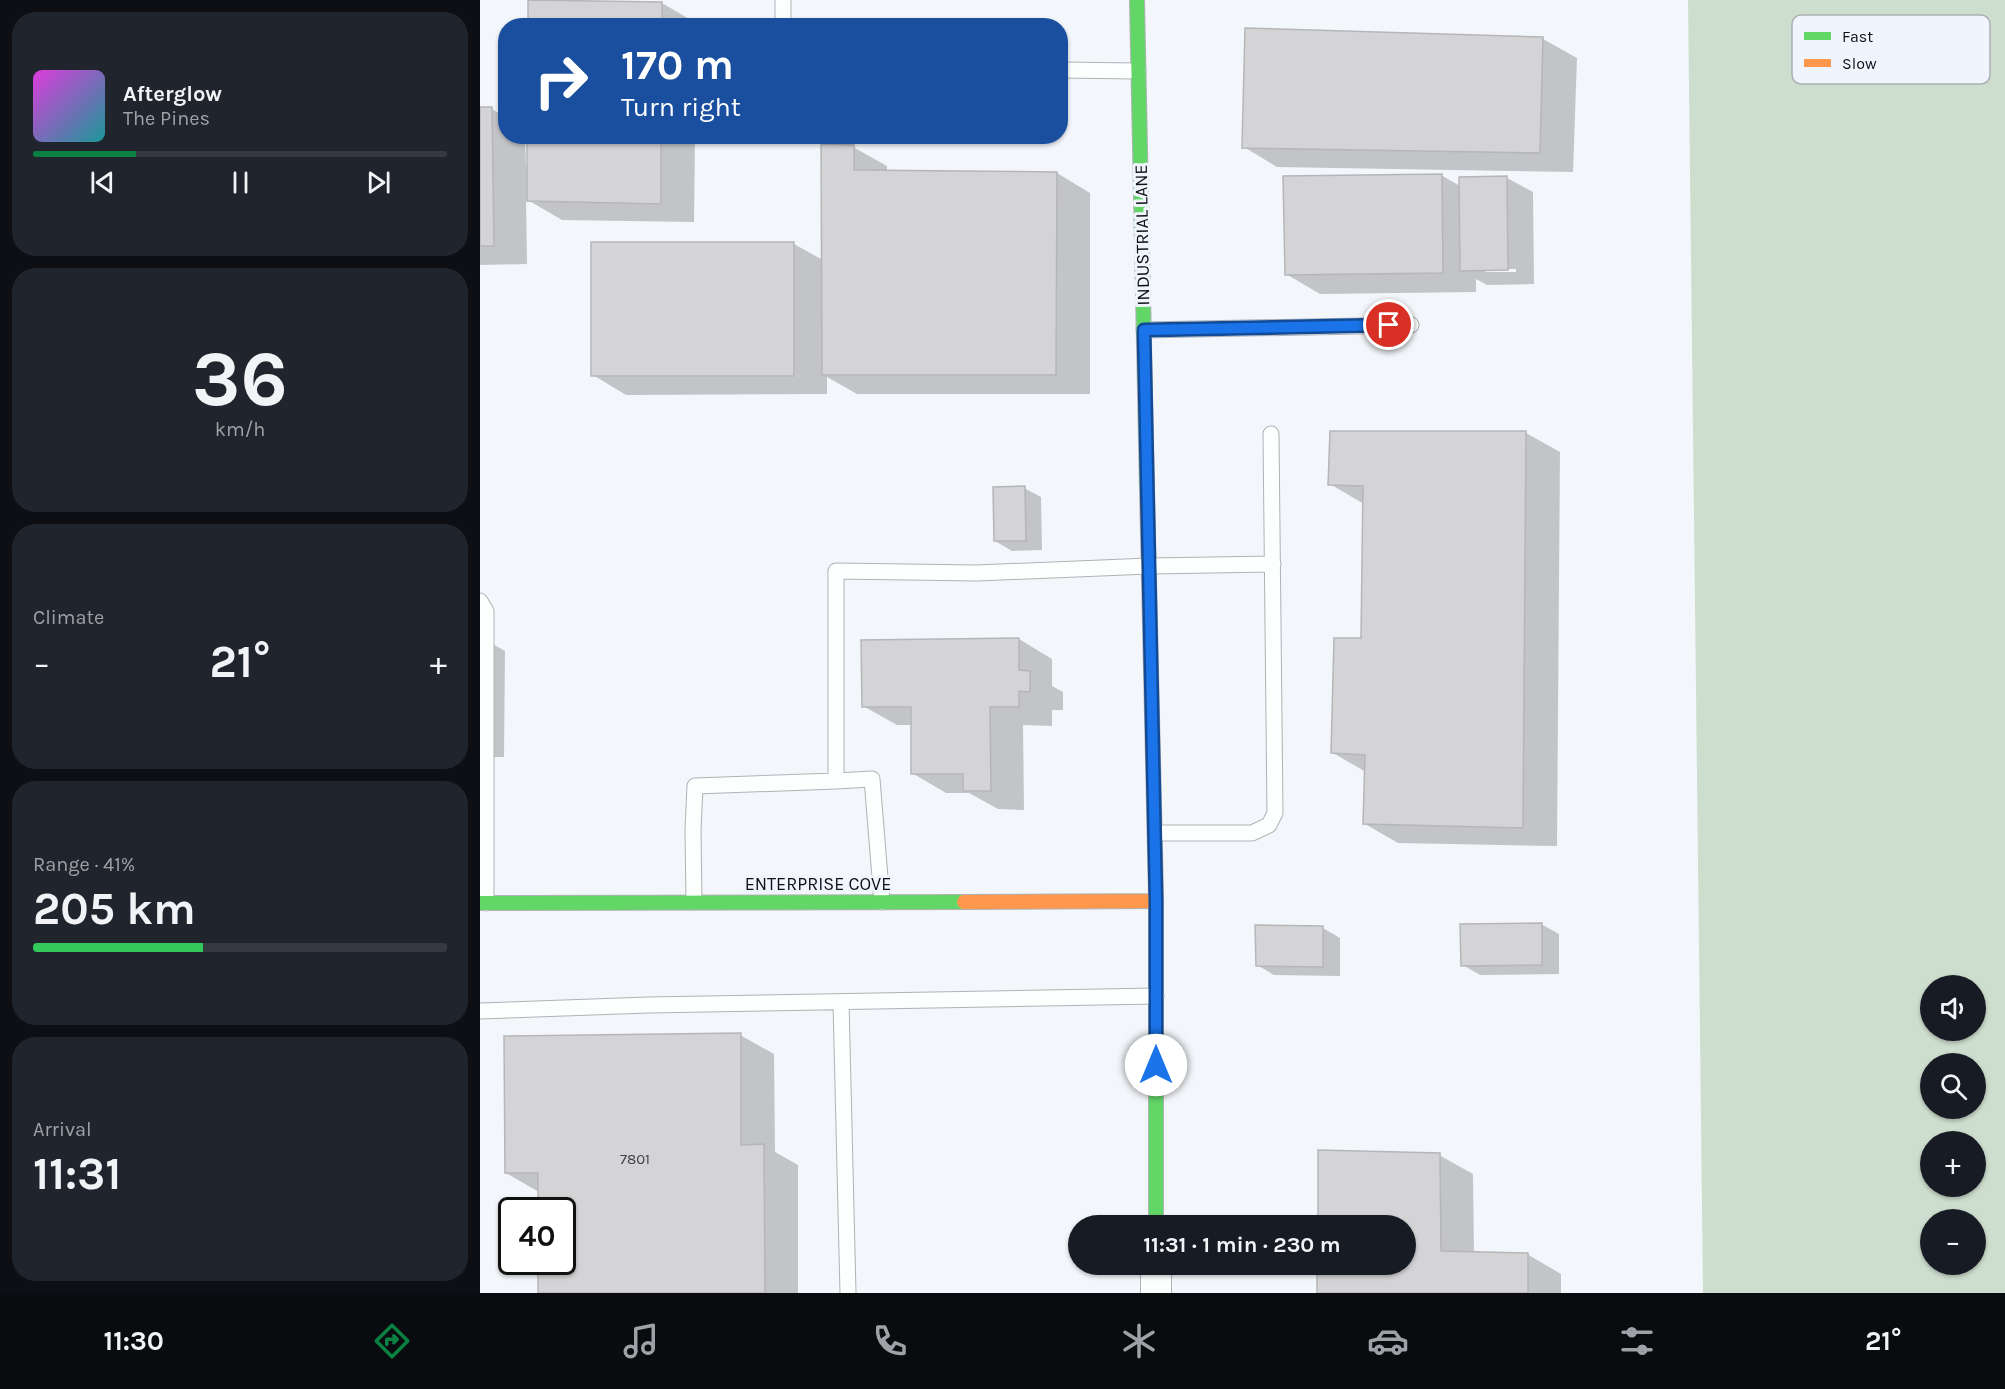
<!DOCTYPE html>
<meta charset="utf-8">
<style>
body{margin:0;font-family:Karla,sans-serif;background:#20242c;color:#f1f3f6;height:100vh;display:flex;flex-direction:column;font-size:22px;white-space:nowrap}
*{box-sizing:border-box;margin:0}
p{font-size:20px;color:#9ea1a6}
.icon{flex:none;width:33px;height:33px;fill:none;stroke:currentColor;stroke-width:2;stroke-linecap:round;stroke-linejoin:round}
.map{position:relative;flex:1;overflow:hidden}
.panel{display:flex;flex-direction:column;gap:12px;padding:12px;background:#0d0f14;width:480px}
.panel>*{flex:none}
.guide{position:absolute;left:18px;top:18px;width:570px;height:126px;border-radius:24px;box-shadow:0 2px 4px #0004;background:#1a4fa0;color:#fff;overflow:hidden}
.controls{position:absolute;left:1440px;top:975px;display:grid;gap:12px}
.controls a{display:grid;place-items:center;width:66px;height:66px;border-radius:50%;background:#171b24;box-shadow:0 2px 4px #0004;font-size:30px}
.speed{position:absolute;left:18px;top:1197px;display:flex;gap:12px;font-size:30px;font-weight:700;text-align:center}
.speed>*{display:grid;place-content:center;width:78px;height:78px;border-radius:50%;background:#171b24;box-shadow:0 2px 4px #0004;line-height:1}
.speed .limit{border:3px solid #111;border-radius:9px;background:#fff;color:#111}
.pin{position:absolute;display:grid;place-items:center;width:51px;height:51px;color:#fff;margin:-26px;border:3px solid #fff;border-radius:50%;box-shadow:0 2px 6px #0007}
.me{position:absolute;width:66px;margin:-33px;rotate:0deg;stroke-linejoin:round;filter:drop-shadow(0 0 4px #0008)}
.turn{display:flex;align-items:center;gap:21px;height:126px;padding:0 24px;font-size:27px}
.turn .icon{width:78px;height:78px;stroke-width:2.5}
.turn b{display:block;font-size:42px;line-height:51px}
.big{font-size:45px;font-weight:700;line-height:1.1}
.panel .tile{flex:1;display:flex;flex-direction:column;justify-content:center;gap:9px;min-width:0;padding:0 21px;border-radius:24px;background:#20242c}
.panel .dial{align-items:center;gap:0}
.dial b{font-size:78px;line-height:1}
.song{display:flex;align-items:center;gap:18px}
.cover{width:72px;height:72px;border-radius:9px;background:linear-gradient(135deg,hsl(300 70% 55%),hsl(180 70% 35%))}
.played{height:6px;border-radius:3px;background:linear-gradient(90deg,#0b8043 25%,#363941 25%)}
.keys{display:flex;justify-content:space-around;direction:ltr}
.heat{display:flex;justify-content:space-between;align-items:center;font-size:33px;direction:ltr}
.charge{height:9px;border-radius:4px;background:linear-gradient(90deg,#34c759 41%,#363941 0)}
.trip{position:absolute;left:588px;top:1215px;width:348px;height:60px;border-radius:30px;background:#171b24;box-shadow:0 2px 4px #0004;font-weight:700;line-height:60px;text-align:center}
.tabs{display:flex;height:96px;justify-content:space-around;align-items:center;background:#090b0e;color:#9ea1a6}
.tabs .icon{width:42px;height:42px}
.tabs .active{color:#0b8043}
.tabs b{font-size:27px;color:#f1f3f6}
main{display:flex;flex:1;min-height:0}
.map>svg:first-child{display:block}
.green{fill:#cedece;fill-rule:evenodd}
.shadow{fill:#0003;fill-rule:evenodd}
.building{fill:#d4d4d7;stroke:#b6b6b9;stroke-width:1.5}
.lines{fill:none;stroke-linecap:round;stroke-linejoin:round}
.lane-casing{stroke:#b0b2b5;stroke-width:17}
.street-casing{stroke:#b0b2b5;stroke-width:32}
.fast-casing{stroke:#b0b2b5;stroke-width:16}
.slow-casing{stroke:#b0b2b5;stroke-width:16}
.lane{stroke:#fdfefe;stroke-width:15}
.street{stroke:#fdfefe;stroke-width:30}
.fast{stroke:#63d668;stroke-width:14}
.slow{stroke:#ff974d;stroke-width:14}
.route-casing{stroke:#114b97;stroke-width:15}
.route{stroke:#1a73e8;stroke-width:10}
.labels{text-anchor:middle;stroke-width:6;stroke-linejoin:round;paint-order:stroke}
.number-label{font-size:15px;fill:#3f4043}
.street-label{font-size:18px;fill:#0d0f12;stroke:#f0f5fd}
.key{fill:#f0f5fd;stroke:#acb0b6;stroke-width:1.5}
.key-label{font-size:16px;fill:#0d0f12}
</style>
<main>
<section class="panel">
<div class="tile">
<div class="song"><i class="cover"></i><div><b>Afterglow</b><p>The Pines</p></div></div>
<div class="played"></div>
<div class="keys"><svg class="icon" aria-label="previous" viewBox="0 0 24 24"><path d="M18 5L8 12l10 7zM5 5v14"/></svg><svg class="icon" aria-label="pause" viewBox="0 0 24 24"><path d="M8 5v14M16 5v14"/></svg><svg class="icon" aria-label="next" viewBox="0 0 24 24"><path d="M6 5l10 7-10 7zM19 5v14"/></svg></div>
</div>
<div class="tile dial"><b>36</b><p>km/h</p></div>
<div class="tile"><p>Climate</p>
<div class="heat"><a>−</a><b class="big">21°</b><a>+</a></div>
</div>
<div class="tile"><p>Range · 41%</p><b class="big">205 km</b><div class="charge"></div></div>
<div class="tile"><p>Arrival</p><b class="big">11:31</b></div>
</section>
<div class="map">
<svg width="1525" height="1293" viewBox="0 0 1525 1293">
<rect width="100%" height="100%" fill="#f3f6fa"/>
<path class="green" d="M1208,0H1525V1293H1223ZM1450,986H1496V1030H1450ZM1450,1064H1496V1108H1450ZM1450,1142H1496V1186H1450ZM1450,1220H1496V1264H1450Z"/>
<path class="shadow" d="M50,0L182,3L216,23V26H50Z
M1063,39L1097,58L1093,172L797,167L764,147Z
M0,109H12L26,117V136H45L46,167H49V136H215L214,222L82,220L46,199L47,264L0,265Z
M434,136H505V139L440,140Z
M373,147L407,166V172L577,173L610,193V394H377L347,377V394L146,395L113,375L314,244L343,260Z
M961,175L980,186L1027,178L1053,192L1054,284L1007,285L996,279V292L840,294L806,274ZM1005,269H1036V272H1005Z
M851,433H1046L1080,452L1077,846L918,843L885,824L886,772L853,753L882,639L884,504L850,484Z
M544,488L561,497L562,550L532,551L515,541Z
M0,637L25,651L24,757H0Z
M539,639L572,659V686L583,692V710H572V726L543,725L544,810L518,809L489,793H466L432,773V725H417L383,706Z
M1061,924L1079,934V974L1000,975L983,965Z
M843,928L860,938V976L794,975L777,965Z
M260,1035L294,1054L295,1152L318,1165V1293H60V1262H82V1210H59V1192L26,1173Z
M959,1155L993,1174L994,1253L1047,1254L1081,1274V1293H839L926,1264V1226Z"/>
<path class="building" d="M48,0L182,2V26H48Z
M765,28L1063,37L1060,153L762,148Z
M0,107H12L14,246H0Z
M47,136H181V204L47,201Z
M341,144L374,145V170L577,172L576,375H342Z
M962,174L963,273L805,275L803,176Z
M1027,176L1028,270L980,271L979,177Z
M111,242H314V376H111Z
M850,431H1046L1043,828L883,824L885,755L851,753L854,638H881L883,486L848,485Z
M545,486L546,541H514L513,487Z
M539,638V670L550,671V692L539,691V707H510L511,791H483V774H431V707H382L381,640Z
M1062,923V965L981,966L980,924Z
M775,925L843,926V967L776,966Z
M261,1033V1145L284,1144L285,1293H58V1262H82V1210H58V1173H25L24,1036Z
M838,1150L960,1153L961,1251L1048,1253V1293H837V1264H926V1226H838Z"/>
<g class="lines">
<g class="lane-casing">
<path id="lane" d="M303,0V26
M580,70L658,71
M664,330L931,325
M0,601L6,611V903
M356,781L392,779L402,902
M675,833H772L789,825L795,813L791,434
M214,902L213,830L215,786L356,781V571L497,573L669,566L793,564
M361,1002L368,1293
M0,1011L168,1005L676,996"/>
</g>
<g class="street-casing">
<path id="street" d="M676,1293V1264"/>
</g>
<g class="fast-casing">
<path id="fast" d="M657,0L667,491
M676,895V1226
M0,903L484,902"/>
</g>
<g class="slow-casing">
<path id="slow" d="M667,491L676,895
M484,902L676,901"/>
</g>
<use href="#lane" class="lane"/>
<use href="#street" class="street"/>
<use href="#fast" class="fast"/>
<use href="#slow" class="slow"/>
</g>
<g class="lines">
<g class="route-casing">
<path id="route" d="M676,1065V901L664,330L909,325"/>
</g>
<use href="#route" class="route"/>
</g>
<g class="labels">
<g class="number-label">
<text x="155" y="1164">7801</text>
</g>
<g class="street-label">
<text transform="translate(662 235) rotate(-91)" y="6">INDUSTRIAL LANE</text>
<text x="338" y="890">ENTERPRISE COVE</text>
</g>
</g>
<rect x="1312" y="15" width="198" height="69" rx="9" class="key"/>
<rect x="1324" y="32" width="27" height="8" fill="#63d668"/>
<rect x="1324" y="59" width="27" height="8" fill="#ff974d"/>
<g class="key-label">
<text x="1362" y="42">Fast</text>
<text x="1362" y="69">Slow</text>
</g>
</svg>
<div class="controls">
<a><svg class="icon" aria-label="sound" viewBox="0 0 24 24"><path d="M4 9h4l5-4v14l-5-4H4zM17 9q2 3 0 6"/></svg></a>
<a><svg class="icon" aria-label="search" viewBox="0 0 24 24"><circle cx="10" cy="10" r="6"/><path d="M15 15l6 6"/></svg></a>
<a>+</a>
<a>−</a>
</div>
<div class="speed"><div class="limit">40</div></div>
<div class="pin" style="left:909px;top:325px;background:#d93025"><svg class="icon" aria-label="arrive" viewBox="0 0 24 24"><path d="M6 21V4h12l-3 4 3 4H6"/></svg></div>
<svg class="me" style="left:676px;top:1065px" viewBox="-20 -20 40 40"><circle r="19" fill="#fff"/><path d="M0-13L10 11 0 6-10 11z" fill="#1a73e8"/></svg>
<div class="trip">11:31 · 1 min · 230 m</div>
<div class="guide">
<div class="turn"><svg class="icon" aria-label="right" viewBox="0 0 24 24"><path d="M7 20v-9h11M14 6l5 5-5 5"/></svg><div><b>170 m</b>Turn right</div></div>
</div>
</div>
</main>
<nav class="tabs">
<b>11:30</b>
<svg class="icon active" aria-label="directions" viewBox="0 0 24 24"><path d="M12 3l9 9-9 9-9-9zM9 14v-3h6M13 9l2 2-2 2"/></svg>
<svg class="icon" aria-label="music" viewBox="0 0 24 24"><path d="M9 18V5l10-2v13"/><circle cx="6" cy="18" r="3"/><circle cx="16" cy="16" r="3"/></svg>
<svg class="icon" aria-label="phone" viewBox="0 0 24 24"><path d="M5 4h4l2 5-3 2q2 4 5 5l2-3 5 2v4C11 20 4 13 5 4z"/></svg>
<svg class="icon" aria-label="climate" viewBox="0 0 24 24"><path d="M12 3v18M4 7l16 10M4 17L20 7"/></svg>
<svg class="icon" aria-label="car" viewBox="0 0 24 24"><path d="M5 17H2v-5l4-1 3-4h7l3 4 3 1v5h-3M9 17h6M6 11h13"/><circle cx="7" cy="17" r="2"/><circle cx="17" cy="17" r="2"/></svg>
<svg class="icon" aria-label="filters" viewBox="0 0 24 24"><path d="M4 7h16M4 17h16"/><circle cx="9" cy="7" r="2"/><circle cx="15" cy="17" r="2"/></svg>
<b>21°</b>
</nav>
